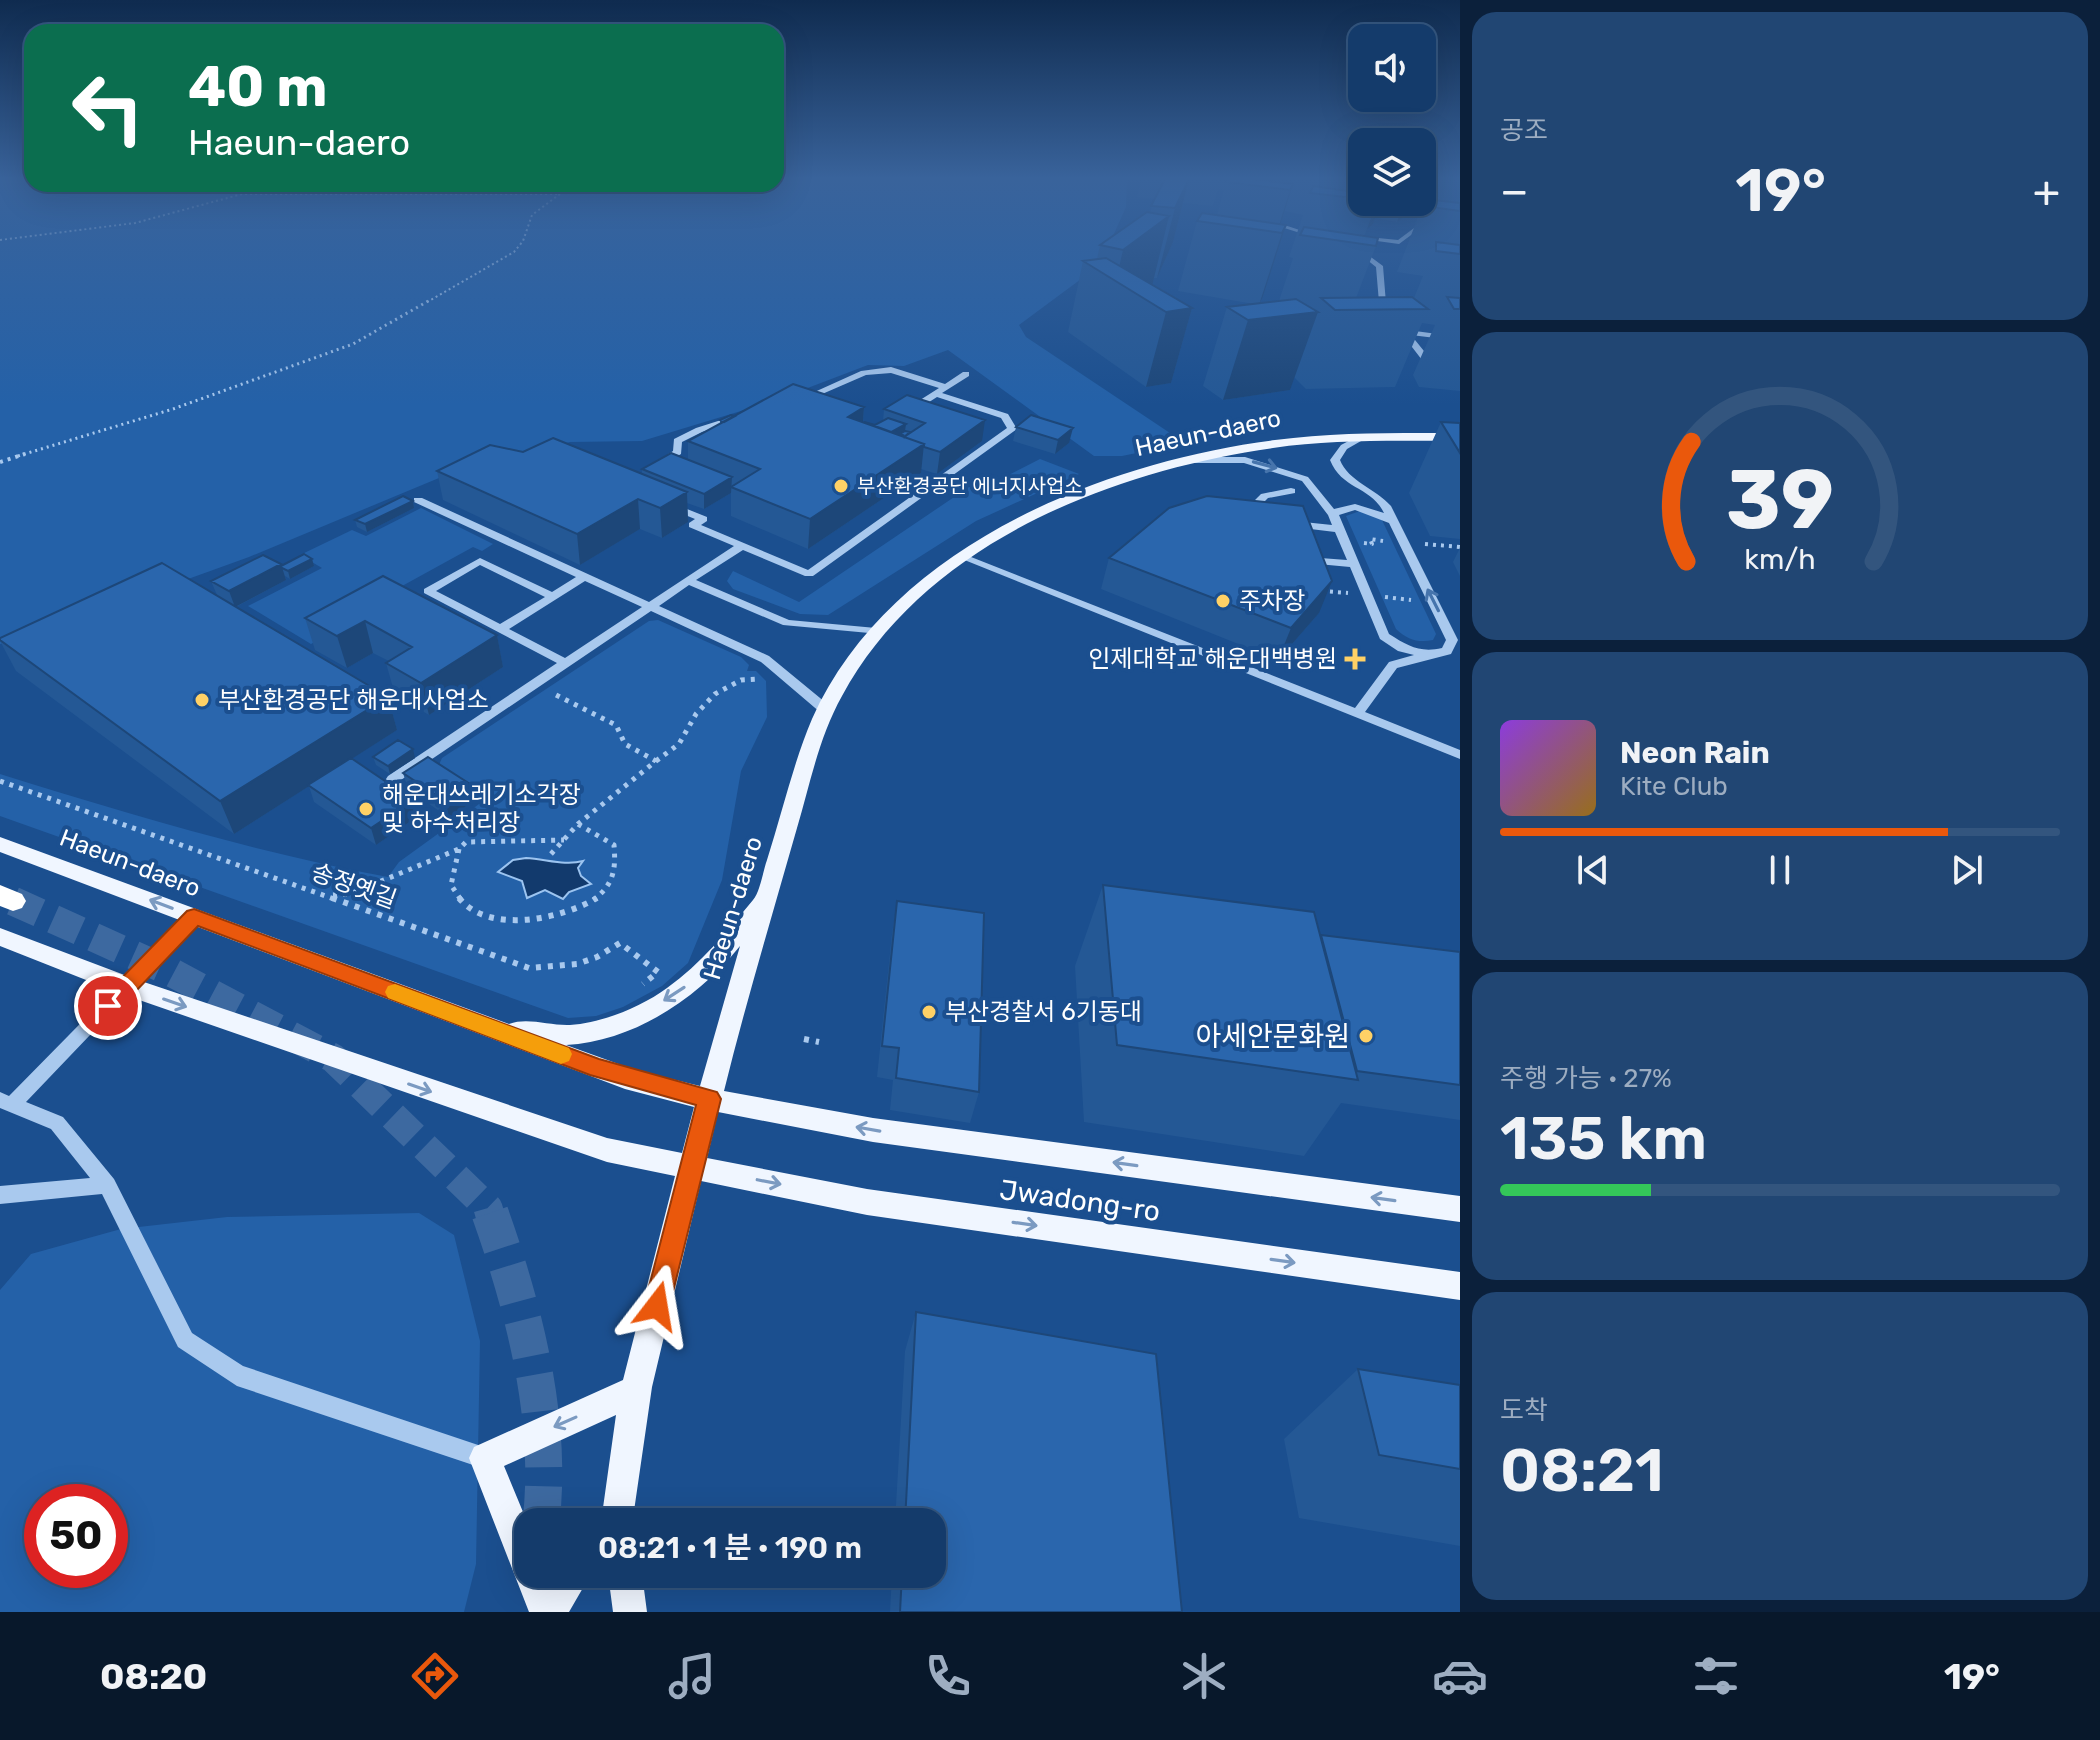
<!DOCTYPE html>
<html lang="ko">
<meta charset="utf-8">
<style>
body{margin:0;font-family:Rubik,"Noto Sans KR",sans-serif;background:#214673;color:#f1f3f6;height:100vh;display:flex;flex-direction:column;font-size:30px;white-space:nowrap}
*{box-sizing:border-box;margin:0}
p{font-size:26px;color:#9dadc1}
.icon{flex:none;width:44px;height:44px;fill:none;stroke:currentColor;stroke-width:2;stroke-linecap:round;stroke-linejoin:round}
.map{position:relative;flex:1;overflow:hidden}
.sheet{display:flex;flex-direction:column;gap:12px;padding:12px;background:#0b203b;width:640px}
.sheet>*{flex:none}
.guide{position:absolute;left:24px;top:24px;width:760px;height:168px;border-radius:24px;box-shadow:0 8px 32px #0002,0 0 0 2px #33557e;background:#0b6e4f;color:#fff;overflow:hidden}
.buttons{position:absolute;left:1348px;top:24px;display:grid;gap:16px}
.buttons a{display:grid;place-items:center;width:88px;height:88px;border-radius:16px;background:#143b6b;box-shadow:0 8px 32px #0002,0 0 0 2px #33557e;font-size:40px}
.speed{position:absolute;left:24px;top:1484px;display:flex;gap:16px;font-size:40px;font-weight:700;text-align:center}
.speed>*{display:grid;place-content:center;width:104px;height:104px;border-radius:50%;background:#143b6b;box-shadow:0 8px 32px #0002,0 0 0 2px #33557e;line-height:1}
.speed .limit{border:12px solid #d22;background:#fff;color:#111}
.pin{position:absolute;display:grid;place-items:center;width:68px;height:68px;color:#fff;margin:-34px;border:4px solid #fff;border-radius:50%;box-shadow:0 2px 8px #0007}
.me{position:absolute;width:88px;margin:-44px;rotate:14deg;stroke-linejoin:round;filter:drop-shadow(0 0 6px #0008)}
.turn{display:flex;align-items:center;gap:28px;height:168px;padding:0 32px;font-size:36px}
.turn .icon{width:104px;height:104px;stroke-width:2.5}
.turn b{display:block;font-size:56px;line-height:68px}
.big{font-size:60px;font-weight:600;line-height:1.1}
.sheet .tile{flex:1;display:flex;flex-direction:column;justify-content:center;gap:12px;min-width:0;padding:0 28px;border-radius:24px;background:#214673}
.sheet .dial{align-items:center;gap:0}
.dial svg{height:208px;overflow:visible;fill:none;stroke:#33557e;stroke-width:7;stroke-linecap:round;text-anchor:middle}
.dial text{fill:#f1f3f6;stroke:none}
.song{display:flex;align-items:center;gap:24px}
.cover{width:96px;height:96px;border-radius:12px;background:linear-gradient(135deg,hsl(270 70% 55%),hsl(40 70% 35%))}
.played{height:8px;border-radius:4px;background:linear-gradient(90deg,#ea580c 80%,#33557e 80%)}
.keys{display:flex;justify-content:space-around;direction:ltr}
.heat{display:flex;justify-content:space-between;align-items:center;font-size:44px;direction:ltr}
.charge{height:12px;border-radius:6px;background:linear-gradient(90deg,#34c759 27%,#33557e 0)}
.trip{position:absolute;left:514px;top:1508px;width:432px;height:80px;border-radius:24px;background:#143b6b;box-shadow:0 8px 32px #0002,0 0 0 2px #33557e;font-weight:600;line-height:80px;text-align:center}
.menu{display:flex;height:128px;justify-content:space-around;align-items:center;background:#08182b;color:#9dadc1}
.menu .icon{width:56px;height:56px}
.menu .selected{color:#ea580c}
.menu b{font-size:36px;color:#f1f3f6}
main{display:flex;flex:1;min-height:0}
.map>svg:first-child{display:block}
.green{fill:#2461a8;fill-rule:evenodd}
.water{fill:#123a6d;stroke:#9cc4f0;stroke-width:2}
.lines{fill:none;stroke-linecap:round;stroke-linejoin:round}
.highway-tunnel-far1{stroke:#3d69a0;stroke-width:29;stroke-dasharray:29 15;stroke-linecap:butt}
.highway-tunnel{stroke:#3d69a0;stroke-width:37;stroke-dasharray:37 19;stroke-linecap:butt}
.path-far4{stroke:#a9c9ee;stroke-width:2;stroke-dasharray:2 3;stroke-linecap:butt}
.path-far3{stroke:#a9c9ee;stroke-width:3;stroke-dasharray:2 4;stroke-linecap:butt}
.path-far2{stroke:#a9c9ee;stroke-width:4;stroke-dasharray:3 5;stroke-linecap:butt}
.path-far1{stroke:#a9c9ee;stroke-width:5;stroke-dasharray:4 6;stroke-linecap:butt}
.path{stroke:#a9c9ee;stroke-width:6;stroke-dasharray:5 7;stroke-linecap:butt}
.minor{fill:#a9c9ee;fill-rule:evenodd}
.major{fill:#f0f6ff;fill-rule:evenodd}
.highway{fill:#fff;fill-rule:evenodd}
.wall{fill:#245895;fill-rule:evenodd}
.shaded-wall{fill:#1d4779}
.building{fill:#2a66ad;stroke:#1d4779;stroke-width:2}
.oneway{stroke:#4674ac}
.oneway2{stroke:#7b9ac1}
.route{fill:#ea580c;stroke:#983908;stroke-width:2}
.slow{fill:#f59e0b}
.poi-dot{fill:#ffd166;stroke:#1b4f8f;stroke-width:3}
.labels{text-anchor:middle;stroke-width:8;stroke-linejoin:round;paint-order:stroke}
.far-poi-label{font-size:20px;fill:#fff;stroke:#1b4f8f;text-anchor:start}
.street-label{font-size:24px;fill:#fff;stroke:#1b4f8f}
.poi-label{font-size:24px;fill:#fff;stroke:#1b4f8f;text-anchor:start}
.near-poi-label{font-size:28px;fill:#fff;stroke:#1b4f8f;text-anchor:end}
.near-street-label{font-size:28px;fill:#fff;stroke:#1b4f8f}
</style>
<main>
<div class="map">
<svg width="1460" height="1612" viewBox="0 0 1460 1612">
<rect width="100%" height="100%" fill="#1b4f8f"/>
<path class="green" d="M0,179H32V184H776V179H1127L1126,207L1100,265L1019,325L1026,337L1185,443L1122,456H1094L948,350L904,366L868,365L771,402L642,441L570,442L451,473L249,557L22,639L0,644Z
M1040,459L1079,474L976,521L828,615L800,614L733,589L727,581L733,571L799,602L969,487L987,486Z
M421,508L493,544L482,551L473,547L393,591L399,596L311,644L248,606L322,568L300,555L352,530L366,536Z
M1360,511L1381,518L1436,634L1433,640C1418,643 1408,640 1396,629L1346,516Z
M658,620L741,657L749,665L747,671H756L766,681L767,717L741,771L722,880L688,963L662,986L623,1007L596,1016L568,1018L0,816V774C128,814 255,852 388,877L399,862L486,799L438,767L442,758L649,621Z
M419,1213L454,1235L480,1341L476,1564L464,1612H0V1290L31,1254L121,1229L227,1217ZM42,1502H110V1570H42Z"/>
<path class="water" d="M526,858C546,859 565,866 583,861L578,868L581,876L591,884L569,892L563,899L545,890L527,898L522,881L498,872L513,860Z"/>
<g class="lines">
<path class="highway-tunnel-far1" d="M13,901L169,971L333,1058L488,1208L490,1215"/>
<path class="highway-tunnel" d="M490,1213C524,1309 553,1419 541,1522"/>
<path class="path-far4" d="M560,184V194
M0,240L135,223L242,194H559
M427,302L514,252L523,241L532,215L560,194"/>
<path class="path-far3" d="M18,456L173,409L353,344L430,300"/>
<path class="path-far2" d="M0,462L25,454
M1364,543L1372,544L1370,539L1383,541
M1425,544L1460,547
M1322,591L1348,593
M1385,597L1411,600"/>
<path class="path-far1" d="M656,761L679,744L696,714L715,694L741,680L759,679
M0,781L337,900
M578,824L614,845C616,869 614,885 593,900
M459,849L451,885L461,900
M551,854L578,824L656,761L625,744L616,725L552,693
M333,895L350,894L459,849L466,842L564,840"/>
<path class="path" d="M332,898L529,968L577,964L597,957L620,943L658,972L643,984
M459,898C489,935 561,919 597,898
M804,1039L819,1042"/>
<path class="minor" d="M1437,211L1460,216V220L1438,215L1399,244L1355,238L1358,236L1398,240Z
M1268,221H1272L1318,236L1313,237L1268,223Z
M1356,249H1360L1383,266L1387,316L1380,314L1376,267L1356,251Z
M1400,329L1460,337V341L1411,335L1428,356L1460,359V363L1422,360L1402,334L1397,333V329Z
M891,367L945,384L963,372H969V376L942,393L1008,414L1017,429L813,576H805L743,550L696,580L789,620L876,628L880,630V634L783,625L689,585L659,606L769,656L831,707L832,710L831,713H821L761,662L651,611L398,782H388L386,779L388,776L557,663L424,593V589L480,558L552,592L576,577L414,502V498H422L649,602L734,546L689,527V523L695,519L668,508V504L672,503L707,517V521L701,525L808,570L1007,428L1001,418L937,397L912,413H906V409L939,388L891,373L866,375L806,401L799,399L861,371ZM480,565L545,597L500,624L436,591ZM585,581L642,607L565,658L509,629Z
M737,415L741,418L740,420L702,432L682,442L681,454L661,466L653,464L673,451L674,439L696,428Z
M1360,435L1368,437L1347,449L1340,460C1348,481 1376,489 1391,506L1458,640L1451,654L1397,668L1365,712L1460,750V759L957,557L962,554L966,555L1355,708L1389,662L1414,655L1398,651L1380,639L1350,567L1307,563L1302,560L1307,557L1347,560L1335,532L1294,527L1289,524L1294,521L1332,525L1328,515L1302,481L1244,463H1188L1183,460L1188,457H1245L1308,477L1334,509L1355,504L1384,513C1371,486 1342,490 1330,460L1341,445ZM1355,510L1389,523L1446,640L1442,648C1420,653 1408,646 1389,634L1339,515Z
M1291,488L1295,489V493L1268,498L1264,502L1265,507L1272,514L1271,516H1263L1255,508L1254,501L1261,494Z
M194,911L199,913L202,917L199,921L26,1102L63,1117L114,1179L192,1333L243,1366L493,1450L496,1458L493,1466L485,1469L237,1386L178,1347L102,1194L0,1204V1186L90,1178L51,1129L0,1108V1092L9,1096L189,913Z"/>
<path class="major" d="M1460,433V441C1398,441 1334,439 1273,448C1110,471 924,544 842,696C819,737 810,784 797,828C772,916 746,1002 724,1091L873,1118L1460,1196V1222L873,1142L718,1112L707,1158L867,1189L1460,1272V1300L867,1215L701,1181L652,1387L634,1511L635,1522H601L616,1415L504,1466L528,1524V1574H548L550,1579L554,1574H591L569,1612H529L469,1458L474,1447L623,1380L675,1176L607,1162L119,993L0,946V928L135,979L607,1138L682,1153L694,1107L625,1089L0,852V837L509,1024C528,1017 550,1026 570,1025C602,1023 641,1007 667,988C701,964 727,931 753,900C760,892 763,871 767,860C782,813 793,764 812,719C888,548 1101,462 1275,440C1336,432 1398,433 1460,433ZM740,946L700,1086L635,1070L566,1045C635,1041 698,998 740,946Z
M608,1574H642L647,1612H613Z"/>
<path class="highway" d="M0,885L22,894L26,901L22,908L13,911L0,906Z"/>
</g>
<path class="wall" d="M1141,179H1221L1213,206L1183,203L1173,242L1157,278H1154L1152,284L1192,308L1171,383L1146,387L1068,332L1083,261L1097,259L1100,245L1150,212L1155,199L1137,197Z
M1221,179H1259L1269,181L1270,179H1362V202H1381L1373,224L1367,229L1364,236L1376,246L1356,298H1414L1423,276L1397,272L1425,199L1435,200L1436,198L1423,195L1422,179H1460V391L1419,387L1413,375L1435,325L1422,323L1395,387L1306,389L1294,377L1290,390L1223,400L1203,386L1227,307L1254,304L1178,291L1197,221L1217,215L1224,190L1218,189ZM1285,211L1303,215L1289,257L1293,258L1279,301L1260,303L1286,225L1280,224Z
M1382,202H1420L1418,208L1397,222L1376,218Z
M864,407L863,422L875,425L883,421L884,409L982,441L937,474L921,469V473L808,549L731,516V493L704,509L687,503L688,522L662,538L640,529L580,565L443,500L437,471L523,452L642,474V469L688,460V441L720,424V420L735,416Z
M1441,422L1460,423V539L1430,536L1409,493Z
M1016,427L1069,443L1055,454L1013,441Z
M413,501L414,508L367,532L357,527L355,520Z
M1460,548V576L1453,562Z
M1109,558L1319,613L1278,660L1101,589Z
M312,559L314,566L290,579L285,576L286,580L236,607L388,697L397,730L351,759L413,800L418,816L376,845L314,802L309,786L234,834L16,671L0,641V638L217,595L211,581Z
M383,576L497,635L503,667L429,715L395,695L386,663L389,661L373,653L347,668L315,650L305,618Z
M373,757L415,758L390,774L376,765Z
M403,773L473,801L449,818L408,789Z
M1103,885L1320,936L1321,935L1460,952V1120L1341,1103L1304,1156L1084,1122L1075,966Z
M897,901L979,1092L970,1123L890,1110L893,1080L877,1077L892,934Z
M916,1312L1182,1612H890L892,1574H932V1522H895L905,1351Z
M1358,1369L1460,1385V1546L1299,1518L1284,1439Z"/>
<path class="shaded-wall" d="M1189,179L1173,242L1157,278L1175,208Z
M1422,179H1429L1422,198Z
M1293,184L1278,232H1277L1290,190Z
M1377,202H1381L1373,224L1367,229Z
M1404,202H1420L1418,208L1397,222Z
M1169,216L1152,286L1116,281L1123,250Z
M1286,225L1263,296L1259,305L1282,233Z
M1192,308L1171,383L1146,387L1166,312Z
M1318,312L1290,390L1223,400L1248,320Z
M864,407L862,433L848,417Z
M985,420L982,441L937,474L940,452Z
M906,424L904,438L893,431Z
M1073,428L1069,443L1055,454L1058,440Z
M924,444L921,473L808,549L810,519Z
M732,477L731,493L704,509V494Z
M687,492L688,522L662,538L660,508Z
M638,499L640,529L580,565L577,534Z
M413,501L414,508L367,532L365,524Z
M312,559L314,566L290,579L288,571Z
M281,564L286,580L235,607L229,591Z
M1332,581L1319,613L1278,660L1291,628Z
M365,621L373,653L347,668L337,636Z
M497,635L503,667L429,715L421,683Z
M388,697L397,730L234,834L220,801Z
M413,749L415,758L390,774L388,766Z
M470,784L473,801L449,818L445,801Z
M413,800L418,816L376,845L371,828Z"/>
<path class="building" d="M1165,179H1189L1175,208L1151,206Z
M1228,179H1253L1293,184L1290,190L1226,182Z
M1313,186L1362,193V199L1310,193Z
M1425,199L1460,203V211L1423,206Z
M1147,212L1169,216L1123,250L1100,245Z
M1202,213L1286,225L1282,233L1197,221Z
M1304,227L1378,238L1376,246L1300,235Z
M1436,242L1460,245V254L1436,251Z
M1106,258L1192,308L1166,312L1083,261Z
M1412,297L1428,309L1335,310L1321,298Z
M1447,297L1460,298V309H1454Z
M1296,299L1318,312L1248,320L1227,307Z
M793,384L864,407L848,417L924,444L810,519L731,487L760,469L688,441Z
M907,395L985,420L940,452L924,447V444L904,437L925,423L884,409Z
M731,415L735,416L724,422L720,420Z
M1031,415L1073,428L1058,440L1016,427Z
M888,418L906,424L893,431L903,435L902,436L864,422L875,425Z
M1441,422L1460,423V453Z
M905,431L910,432L904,437L903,435L900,434Z
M553,438L687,492L660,508L638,499L577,534L437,471L490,445L523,452Z
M671,453L732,477L704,494L642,469Z
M403,496L413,501L365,524L355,520Z
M1207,496L1303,506L1332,581L1291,628L1109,558L1169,508Z
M304,554L312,559L288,571L282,568L281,566Z
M263,555L281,564L229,591L211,581Z
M162,563L388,697L220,801L0,640V638Z
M383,576L497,635L421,683L386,663L412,647L365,621L337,636L305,618Z
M398,740L413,749L388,766L373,757Z
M428,757L470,784L445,801L403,773Z
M351,758L413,800L371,828L308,785Z
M1103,885L1314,912L1358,1080L1117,1045Z
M897,901L984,913L979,1092L896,1078L899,1048L882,1046Z
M1321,935L1460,952V1085L1357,1071Z
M916,1312L1156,1354L1182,1612H900L902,1574H932V1522H905Z
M1358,1369L1460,1385V1469L1379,1455Z"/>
<defs><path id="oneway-shaft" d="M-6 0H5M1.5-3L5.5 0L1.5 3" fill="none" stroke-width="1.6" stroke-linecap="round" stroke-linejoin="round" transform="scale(2)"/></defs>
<g class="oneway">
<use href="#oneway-shaft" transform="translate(1265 465) rotate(15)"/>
<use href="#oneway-shaft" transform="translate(1433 600) rotate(-117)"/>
</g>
<g class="oneway2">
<use href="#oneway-shaft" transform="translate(161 904) rotate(-159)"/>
<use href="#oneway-shaft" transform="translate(674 994) rotate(147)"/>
<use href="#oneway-shaft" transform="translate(175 1003) rotate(19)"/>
<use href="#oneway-shaft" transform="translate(420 1088) rotate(19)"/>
<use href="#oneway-shaft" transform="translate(868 1129) rotate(-170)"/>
<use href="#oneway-shaft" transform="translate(1125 1164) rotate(-172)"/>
<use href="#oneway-shaft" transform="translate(769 1182) rotate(11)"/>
<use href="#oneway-shaft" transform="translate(1383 1199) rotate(-172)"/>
<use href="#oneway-shaft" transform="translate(1025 1224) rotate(8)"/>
<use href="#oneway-shaft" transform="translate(1283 1261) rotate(8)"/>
<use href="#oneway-shaft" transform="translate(565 1422) rotate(156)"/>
</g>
<linearGradient id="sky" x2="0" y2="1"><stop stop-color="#0f2b4f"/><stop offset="0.44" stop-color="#39639b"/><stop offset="1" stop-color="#39639b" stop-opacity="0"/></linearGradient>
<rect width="1460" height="405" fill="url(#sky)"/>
<path class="route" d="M194,909L599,1059L717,1092L721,1099L667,1316L657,1320L648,1316L644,1306L696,1105L590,1075L198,926L116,1012L108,1015L100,1012L97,1006L100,1000L187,911Z"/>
<path class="slow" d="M395,984L569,1048L572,1054L569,1061L561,1064L388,998L385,992L388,986Z"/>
<g class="poi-dot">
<circle cx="841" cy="486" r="8"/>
<circle cx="1223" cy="601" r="8"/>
<path d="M1351 647h8v8h8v8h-8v8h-8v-8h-8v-8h8z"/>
<circle cx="202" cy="700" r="8"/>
<circle cx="366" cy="809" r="8"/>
<circle cx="929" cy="1012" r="8"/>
<circle cx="1366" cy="1036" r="8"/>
</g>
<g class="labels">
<g class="far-poi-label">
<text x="857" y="493">부산환경공단 에너지사업소</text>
</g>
<g class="street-label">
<text transform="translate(1208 433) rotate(-12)" y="8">Haeun-daero</text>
<text transform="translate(130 863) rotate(21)" y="8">Haeun-daero</text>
<text transform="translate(354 886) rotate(20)" y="8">송정옛길</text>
<text transform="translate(733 908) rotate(-73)" y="8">Haeun-daero</text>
</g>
<g class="poi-label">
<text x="1239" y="609">주차장</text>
<text x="1337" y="667" text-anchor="end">인제대학교 해운대백병원</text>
<text x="218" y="708">부산환경공단 해운대사업소</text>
<text x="382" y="803">해운대쓰레기소각장<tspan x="382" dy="28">및 하수처리장</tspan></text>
<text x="945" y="1020">부산경찰서 6기동대</text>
</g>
<g class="near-poi-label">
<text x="1350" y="1046">아세안문화원</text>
</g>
<g class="near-street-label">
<text transform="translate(1080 1200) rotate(8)" y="10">Jwadong-ro</text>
</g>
</g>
</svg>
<div class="buttons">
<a><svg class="icon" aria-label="sound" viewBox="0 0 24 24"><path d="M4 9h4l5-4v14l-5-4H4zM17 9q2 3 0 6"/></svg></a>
<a><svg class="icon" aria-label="layers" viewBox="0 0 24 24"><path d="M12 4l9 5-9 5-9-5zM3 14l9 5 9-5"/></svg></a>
</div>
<div class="speed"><div class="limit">50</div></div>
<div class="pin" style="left:108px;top:1006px;background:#d93025"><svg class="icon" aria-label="arrive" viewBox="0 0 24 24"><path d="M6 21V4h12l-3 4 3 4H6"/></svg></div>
<svg class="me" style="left:657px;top:1306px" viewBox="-20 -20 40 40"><path d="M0-17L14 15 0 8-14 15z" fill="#ea580c" stroke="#fff" stroke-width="4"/></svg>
<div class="trip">08:21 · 1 분 · 190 m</div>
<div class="guide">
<div class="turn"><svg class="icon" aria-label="left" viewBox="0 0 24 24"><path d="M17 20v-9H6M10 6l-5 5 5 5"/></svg><div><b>40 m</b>Haeun-daero</div></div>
</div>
</div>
<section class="sheet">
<div class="tile"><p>공조</p>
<div class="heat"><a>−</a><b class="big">19°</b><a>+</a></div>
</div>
<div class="tile dial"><svg viewBox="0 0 100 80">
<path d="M14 69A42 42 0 1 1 86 69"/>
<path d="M14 69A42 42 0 0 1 16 23" stroke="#ea580c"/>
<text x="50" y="56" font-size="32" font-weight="700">39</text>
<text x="50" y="72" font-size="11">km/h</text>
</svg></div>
<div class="tile">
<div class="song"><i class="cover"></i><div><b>Neon Rain</b><p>Kite Club</p></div></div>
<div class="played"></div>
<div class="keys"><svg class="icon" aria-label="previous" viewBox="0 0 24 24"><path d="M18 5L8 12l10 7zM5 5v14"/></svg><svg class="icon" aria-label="pause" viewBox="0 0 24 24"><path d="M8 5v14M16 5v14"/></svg><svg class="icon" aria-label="next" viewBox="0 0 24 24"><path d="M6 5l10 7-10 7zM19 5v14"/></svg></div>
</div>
<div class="tile"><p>주행 가능 · 27%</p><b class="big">135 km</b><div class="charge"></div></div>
<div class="tile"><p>도착</p><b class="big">08:21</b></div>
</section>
</main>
<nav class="menu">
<b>08:20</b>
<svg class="icon selected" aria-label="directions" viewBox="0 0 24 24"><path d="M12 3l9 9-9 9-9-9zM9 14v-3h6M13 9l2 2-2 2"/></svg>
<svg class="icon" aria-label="music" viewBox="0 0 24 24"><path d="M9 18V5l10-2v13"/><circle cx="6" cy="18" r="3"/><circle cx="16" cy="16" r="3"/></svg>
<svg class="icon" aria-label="phone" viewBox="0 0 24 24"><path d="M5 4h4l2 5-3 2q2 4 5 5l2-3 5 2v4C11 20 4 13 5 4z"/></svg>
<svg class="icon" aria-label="climate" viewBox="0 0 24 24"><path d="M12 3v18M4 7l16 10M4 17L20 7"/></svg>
<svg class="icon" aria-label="car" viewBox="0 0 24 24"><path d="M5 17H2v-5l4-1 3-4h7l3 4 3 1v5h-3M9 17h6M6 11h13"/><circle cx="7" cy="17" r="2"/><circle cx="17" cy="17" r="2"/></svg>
<svg class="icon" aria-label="filters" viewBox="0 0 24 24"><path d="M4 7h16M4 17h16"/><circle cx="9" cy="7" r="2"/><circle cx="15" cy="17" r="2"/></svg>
<b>19°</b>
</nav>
